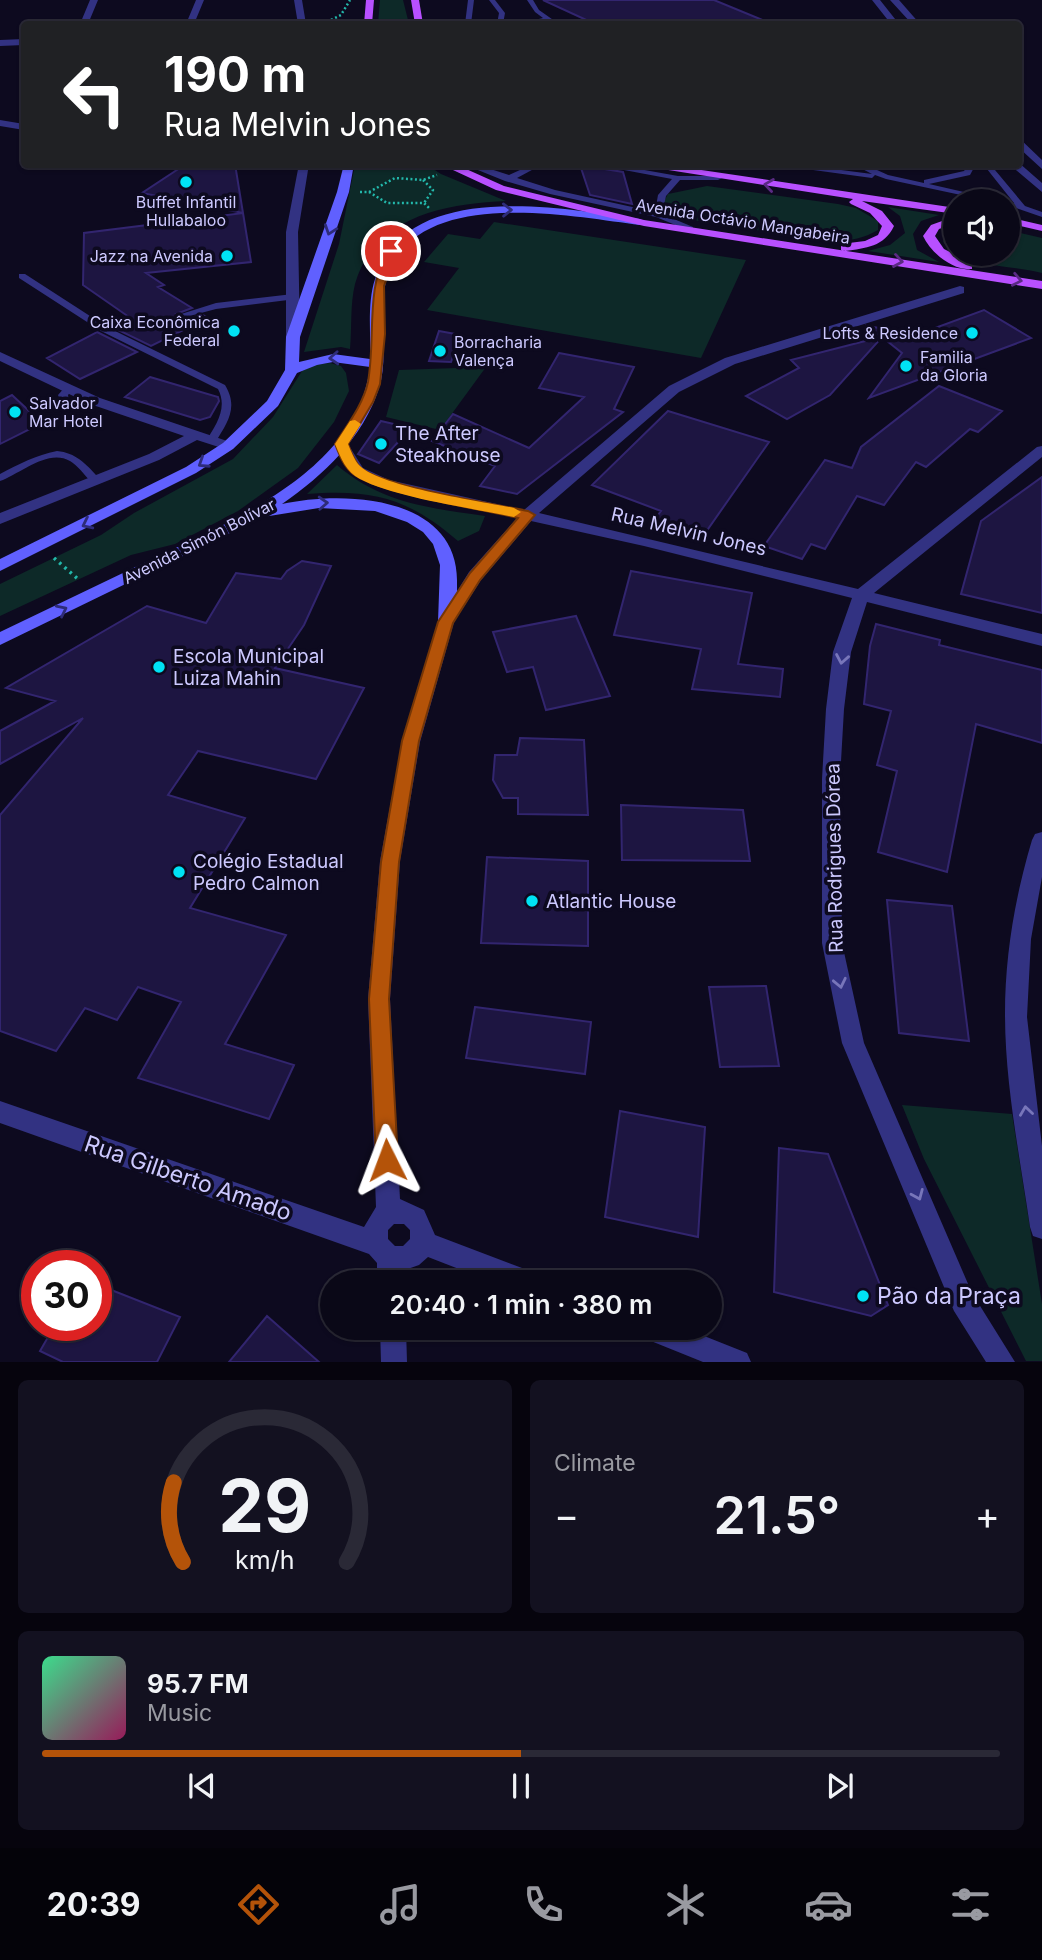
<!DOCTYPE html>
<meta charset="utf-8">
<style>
body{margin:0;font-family:Inter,sans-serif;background:#131120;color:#f1f3f6;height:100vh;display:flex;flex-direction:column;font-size:26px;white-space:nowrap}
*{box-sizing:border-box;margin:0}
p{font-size:23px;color:#999aa1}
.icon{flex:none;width:38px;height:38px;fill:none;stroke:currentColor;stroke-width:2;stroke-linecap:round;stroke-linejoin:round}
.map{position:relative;height:1362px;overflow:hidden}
.panel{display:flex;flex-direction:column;gap:18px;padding:18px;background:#06040d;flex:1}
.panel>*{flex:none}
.banner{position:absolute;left:21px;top:21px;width:1001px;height:147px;border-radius:7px;box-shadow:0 2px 5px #0004,0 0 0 2px #2a2936;background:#202124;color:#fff;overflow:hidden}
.fabs{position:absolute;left:943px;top:189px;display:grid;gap:14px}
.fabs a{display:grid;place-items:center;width:77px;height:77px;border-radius:50%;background:#0a0817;box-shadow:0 2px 5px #0004,0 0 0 2px #2a2936;font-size:35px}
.speed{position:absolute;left:21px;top:1250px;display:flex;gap:14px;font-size:35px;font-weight:700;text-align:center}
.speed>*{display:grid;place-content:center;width:91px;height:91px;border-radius:50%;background:#0a0817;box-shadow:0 2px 5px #0004,0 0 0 2px #2a2936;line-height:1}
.speed .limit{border:10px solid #d22;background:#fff;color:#111}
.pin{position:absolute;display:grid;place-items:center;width:60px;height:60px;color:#fff;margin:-30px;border:4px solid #fff;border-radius:50%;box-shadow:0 2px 7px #0007}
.me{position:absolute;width:77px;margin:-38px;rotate:357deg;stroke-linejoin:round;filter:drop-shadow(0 0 5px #0008)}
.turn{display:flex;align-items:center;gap:24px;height:147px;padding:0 28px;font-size:32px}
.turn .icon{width:91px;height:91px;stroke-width:2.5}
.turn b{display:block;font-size:49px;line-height:60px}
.big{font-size:52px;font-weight:600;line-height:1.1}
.panel .tile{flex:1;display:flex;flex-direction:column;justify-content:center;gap:10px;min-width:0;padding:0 24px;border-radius:10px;background:#131120}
.panel .dial{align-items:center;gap:0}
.dial svg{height:182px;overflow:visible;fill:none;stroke:#2a2936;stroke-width:7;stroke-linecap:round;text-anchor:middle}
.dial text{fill:#f1f3f6;stroke:none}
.song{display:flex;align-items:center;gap:21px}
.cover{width:84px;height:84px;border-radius:10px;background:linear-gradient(135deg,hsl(150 70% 55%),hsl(330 70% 35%))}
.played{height:7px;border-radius:4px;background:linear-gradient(90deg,#b45309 50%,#2a2936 50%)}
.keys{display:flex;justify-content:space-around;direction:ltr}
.heat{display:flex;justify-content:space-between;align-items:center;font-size:38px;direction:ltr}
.panel .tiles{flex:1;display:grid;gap:18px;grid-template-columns:1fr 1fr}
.tile:last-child{grid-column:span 2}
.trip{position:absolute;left:320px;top:1270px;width:402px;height:70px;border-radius:35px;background:#0a0817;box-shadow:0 2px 5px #0004,0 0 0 2px #2a2936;font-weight:600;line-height:70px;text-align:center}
.menu{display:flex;height:112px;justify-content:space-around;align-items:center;background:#040309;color:#999aa1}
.menu .icon{width:49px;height:49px}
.menu .on{color:#b45309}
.menu b{font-size:32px;color:#f1f3f6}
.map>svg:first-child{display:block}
.green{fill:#0d2928}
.building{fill:#1d1541;stroke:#32256f;stroke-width:2}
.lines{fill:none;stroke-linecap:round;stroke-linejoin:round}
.path-far1{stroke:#23b8ab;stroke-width:2.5;stroke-dasharray:2 2.5;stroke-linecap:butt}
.path{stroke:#23b8ab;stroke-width:3.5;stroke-dasharray:2.5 4.5;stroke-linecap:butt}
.lane{fill:#323282;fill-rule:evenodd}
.street{fill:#323282;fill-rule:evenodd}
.secondary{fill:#6060ff;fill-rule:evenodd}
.primary{fill:#b850ff;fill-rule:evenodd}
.oneway{stroke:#5a2a84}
.oneway2{stroke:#2e2c79}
.oneway3{stroke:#7876ba}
.route{fill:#b45309;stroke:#753606;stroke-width:2}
.slow{fill:#f59e0b}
.poi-dot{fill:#00e2f4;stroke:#0d0a1f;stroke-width:2.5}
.labels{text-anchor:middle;stroke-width:7;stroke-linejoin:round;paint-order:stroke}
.far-poi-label{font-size:16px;fill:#cdc9ff;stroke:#0d0a1f;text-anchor:end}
.far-street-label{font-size:16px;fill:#cdc9ff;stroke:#0d0a1f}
.poi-label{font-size:19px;fill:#cdc9ff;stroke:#0d0a1f;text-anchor:start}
.street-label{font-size:19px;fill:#cdc9ff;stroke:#0d0a1f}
.near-street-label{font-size:23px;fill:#cdc9ff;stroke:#0d0a1f}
.near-poi-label{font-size:23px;fill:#cdc9ff;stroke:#0d0a1f;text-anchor:start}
</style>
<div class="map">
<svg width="1042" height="1362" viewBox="0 0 1042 1362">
<rect width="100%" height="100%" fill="#0d0a1f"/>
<path class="green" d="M380,0H403L409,24H378Z
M355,165H427L441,174L506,201C445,204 374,216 355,284C350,304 352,328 350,349L341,347L304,352L339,244Z
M707,186L838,204L856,208L878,221V230C859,241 842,242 820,240L686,219L662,205L668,194Z
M888,207L939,215L921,221L913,234L917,250L939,262L868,251L890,245L905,233L900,216Z
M494,222L746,260L701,358L427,310L459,268L424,262L448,234L480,239Z
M955,228L956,254H1008V230L1042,238V273C1007,264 969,269 943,242L948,230Z
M330,363L341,366L346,373L349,391L334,422L298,468L238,511L175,544L131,555L0,616V584L101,535L134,513L233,459L273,417L302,371L314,365Z
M486,367L440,430L386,417L399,370Z
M337,465C381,503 429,508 485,516L479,531L458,541C408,498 373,489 307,494Z
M902,1105L1012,1114L1042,1304V1361H1026L924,1159Z"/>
<path class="building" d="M543,0H714L772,24H595Z
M186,164H235L243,213L142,193Z
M580,165L623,172L632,204L590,195Z
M243,213L251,262L146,273L164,285L158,287L192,308L176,314L180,320L203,315L208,318L151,346L110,326L129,317L83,285L84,233Z
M984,310L1031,338L869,398L902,353L882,337L830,395L787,419L746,396L799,368L791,360L881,337L868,326L916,335Z
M439,331L461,335L451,362L429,361Z
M97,332L137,352L80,379L47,358Z
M559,353L634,367L614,409L623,412L517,494L480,486L495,466L432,441L453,414L529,448L584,397L539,388Z
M150,377L218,397L219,401L210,417L200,420L125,397Z
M939,386L1002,411L978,432L970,429L926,467L916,462L884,505L857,496L825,549L811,544L802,559L764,546L825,460L852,468L861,447Z
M12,395L42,423L0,444V401Z
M668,411L769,442L701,539L651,524L661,511L592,485Z
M381,421L411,428L379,463L358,454Z
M1042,477V613L961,594L981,521Z
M302,561L331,566L304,625L275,668L364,688L316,779L198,751L168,795L245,818L190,908L286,935L225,1044L294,1065L269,1119L138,1078L181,1002L138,987L117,1020L85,1008L56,1051L0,1031V815L83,718L0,764V731L55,701L6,688L147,606L206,623L236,573L281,579L287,571Z
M631,571L752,593L738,664L783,669L780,697L692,689L701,649L614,635Z
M576,616L610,696L546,710L533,667L507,672L493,632Z
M876,624L940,640L939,645L1042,670V743L976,724L947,872L878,852L897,771L877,765L891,711L864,704L870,646Z
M520,738L584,740L588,815L518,814V798H503L493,780L495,755H517Z
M621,805L743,810L750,861L622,860Z
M487,857L588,861V946L481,943Z
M887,900L952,906L969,1041L899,1033Z
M766,986L779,1066L720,1067L709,987Z
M475,1007L591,1022L585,1074L466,1058Z
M620,1111L705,1127L698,1237L605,1217Z
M779,1148L828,1154L888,1305L871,1316L774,1292Z
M96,1284L180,1317L157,1362H63L40,1351L55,1325H96Z
M267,1316L319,1362H229Z"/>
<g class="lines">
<path class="path-far1" d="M323,24L341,15L350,0
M423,180L433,190L424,203
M360,192H369L387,203H424L430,209
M369,192L395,178L423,180L437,175"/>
<path class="path" d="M54,558L79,580"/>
<path class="lane" d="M468,0H474L471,24H465Z
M489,0H495L505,13L503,24H497L499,13Z
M527,0H533L539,10L559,24H553L547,21L521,24L522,23L543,18L535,12Z
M463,164H475L509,175L533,164H543L517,178L555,190L655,212L658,195L672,179L592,164H611L678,176H718L722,178L718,180H680L666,196L662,214L693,227V231H690L656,217L550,194L505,181Z
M769,164H795L872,174L853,164H864L888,175L924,183V180L964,171L969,164H976L970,175L929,184L1003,201H989L886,179L875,175L872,178Z
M909,164H917L914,166Z
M983,164H990L1025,206L1042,212V217L1013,207L1012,205L1014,203Z
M19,274H25L107,327L225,385C239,408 227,423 215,443H207L206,441C216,425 228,408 218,389L101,331L19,278Z
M293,294L297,297L296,299L216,309L182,318L178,315L216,303Z
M69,385L74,388L68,395L69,401L85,402L97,398L102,401C90,411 76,409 62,405L58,395L66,386Z
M57,451C76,453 85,463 98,477V481H90C84,474 78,466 70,461C48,448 20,474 0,481V474C19,464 36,455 57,451Z"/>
<path class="street" d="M90,0H98L88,24H80Z
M196,0H204L194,24H186Z
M294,0H302L306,24H298Z
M872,0H880L899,24H891Z
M890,0H899L920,24H912Z
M24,39V45L0,46V40Z
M0,120L24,124V130L0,126Z
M1018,137L1042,160V169L1018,147Z
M1018,162L1042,183V192L1009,164H1018Z
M299,164H309L298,232L300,337L293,341L286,337V232Z
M960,286L964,287V293L735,364L679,392L539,513L858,589L1037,447L1042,446V457L874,593L1042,634V646L867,602L851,652L844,709L840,779L842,943L864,1043L972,1293L1015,1362H986L954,1311L842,1043L822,943V779L826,709L833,652L852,598L644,546L531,521L481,580L454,622L420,742L400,861L390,999L400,1199L424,1210L435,1235L538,1274L542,1283H495L428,1257L419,1265L402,1271L403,1283H377V1263L369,1254L0,1123V1101L364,1227L376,1207L368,999L380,861L402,742L438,622L469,572L517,518L379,487L352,474L334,444L341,440L346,441L363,468L389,480L524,510L669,386L725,358ZM394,1224H404L410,1230V1239L403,1246H395L388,1239V1230Z
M0,352L100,398L233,443L235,446L228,450L197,440L159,460L0,524V513L149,454L184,436L90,404L0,361Z
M1042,832V877L1031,939L1027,1017L1042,1146V1239L1033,1236L1030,1227C1020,1157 1005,1085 1005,1014C1005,955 1015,897 1032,840L1035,834Z
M380,1328H406L407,1362H381Z
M637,1328H684L747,1353L751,1362H703L641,1337Z"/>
<path class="secondary" d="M300,164H326L300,168Z
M344,164H354L349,192L300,337L299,362L333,354L370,359C371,333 367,304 375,279C406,178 562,208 640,219L646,222L640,225C568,216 416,185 387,278C376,314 390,353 379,388C363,438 324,475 282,504C345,490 459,496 457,583C457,596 458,615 452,626L446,628L438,622L440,565L433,544L423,532L407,522L375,511L319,508L263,517L0,645V632C50,608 100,584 150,560C232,521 357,471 370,367L333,362L317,365L297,373L278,406L233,449L196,473L0,571V559L186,467L223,443L267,401L285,370L286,337L337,192Z"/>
<path class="primary" d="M366,0H374L372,24H364Z
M411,0H419L423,24H415Z
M440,164H455L504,186L644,220L1042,281V289L644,226L496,190Z
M630,164H661L956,208V214L862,201L882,211L894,226C884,247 866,248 845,251L841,250V244L865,241L878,235L882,226L870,213L851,204L849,202L853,199Z
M956,216V223L939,229L935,236L944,249L972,263V269C953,271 931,253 923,236L931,225Z
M1008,217L1042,225V231L1008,223Z"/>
</g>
<defs><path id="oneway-chevron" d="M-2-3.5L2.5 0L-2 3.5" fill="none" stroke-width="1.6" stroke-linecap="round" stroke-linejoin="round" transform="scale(1.75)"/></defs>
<g class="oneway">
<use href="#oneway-chevron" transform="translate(769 185) rotate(-172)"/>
<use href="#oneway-chevron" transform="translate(898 261) rotate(9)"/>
<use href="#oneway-chevron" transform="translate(1017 280) rotate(11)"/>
</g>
<g class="oneway2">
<use href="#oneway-chevron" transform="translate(507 210) rotate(-1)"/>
<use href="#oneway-chevron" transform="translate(330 230) rotate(109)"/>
<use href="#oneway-chevron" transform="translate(334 358) rotate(177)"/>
<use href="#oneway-chevron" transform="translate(203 463) rotate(147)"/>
<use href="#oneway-chevron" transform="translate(323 503) rotate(-3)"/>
<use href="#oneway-chevron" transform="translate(87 524) rotate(154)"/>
<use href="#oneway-chevron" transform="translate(62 610) rotate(-26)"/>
</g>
<g class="oneway3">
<use href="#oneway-chevron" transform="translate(842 659) rotate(100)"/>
<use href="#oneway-chevron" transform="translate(840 983) rotate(78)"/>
<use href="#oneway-chevron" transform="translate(1026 1111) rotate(-98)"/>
<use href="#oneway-chevron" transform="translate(918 1195) rotate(67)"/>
</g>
<path class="route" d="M388,248L397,251L384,286L385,334L380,384L373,402L348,444C351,452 355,462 361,468C383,486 494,504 528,511L535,515L480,580L453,623L419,741L399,862L389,999L398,1160L395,1167L387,1170L379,1167L376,1160L369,999L381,862L402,741L438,622L470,573L518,518C486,510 371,492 351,472C343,465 339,454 335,444C347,425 363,405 368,382C376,336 365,291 388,248Z"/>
<path class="slow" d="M355,420L361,424L348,444C351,451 354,459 358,464C377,487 481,501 514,508L521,512L514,517C472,508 396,498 360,479C346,472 341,458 335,444L350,421Z"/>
<g class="poi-dot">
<circle cx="186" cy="182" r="7"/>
<circle cx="227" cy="256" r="7"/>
<circle cx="234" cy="331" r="7"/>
<circle cx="972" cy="333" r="7"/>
<circle cx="440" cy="351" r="7"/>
<circle cx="906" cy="366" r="7"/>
<circle cx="15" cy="412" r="7"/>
<circle cx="381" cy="444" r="7"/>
<circle cx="159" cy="667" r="7"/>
<circle cx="179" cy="872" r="7"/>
<circle cx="532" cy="901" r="7"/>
<circle cx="863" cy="1296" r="7"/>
</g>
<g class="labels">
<g class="far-poi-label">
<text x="186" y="208" text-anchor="middle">Buffet Infantil<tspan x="186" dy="18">Hullabaloo</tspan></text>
<text x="213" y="262">Jazz na Avenida</text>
<text x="220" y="328">Caixa Econômica<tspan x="220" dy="18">Federal</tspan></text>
<text x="958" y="339">Lofts &amp; Residence</text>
<text x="454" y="348" text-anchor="start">Borracharia<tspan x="454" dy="18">Valença</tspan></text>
<text x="920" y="363" text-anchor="start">Familia<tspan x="920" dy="18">da Gloria</tspan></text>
<text x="29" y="409" text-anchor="start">Salvador<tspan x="29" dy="18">Mar Hotel</tspan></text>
</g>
<g class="far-street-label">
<text transform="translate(743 221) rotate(9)" y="6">Avenida Octávio Mangabeira</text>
<text transform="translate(199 541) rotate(-27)" y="6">Avenida Simón Bolívar</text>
</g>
<g class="poi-label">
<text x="395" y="440">The After<tspan x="395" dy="22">Steakhouse</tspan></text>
<text x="173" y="663">Escola Municipal<tspan x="173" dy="22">Luiza Mahin</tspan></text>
<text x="193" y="868">Colégio Estadual<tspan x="193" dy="22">Pedro Calmon</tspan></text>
<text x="546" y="908">Atlantic House</text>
</g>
<g class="street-label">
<text transform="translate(689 531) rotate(13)" y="7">Rua Melvin Jones</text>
<text transform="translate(834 858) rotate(-91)" y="7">Rua Rodrigues Dórea</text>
</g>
<g class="near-street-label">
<text transform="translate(188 1178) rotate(19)" y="8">Rua Gilberto Amado</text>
</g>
<g class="near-poi-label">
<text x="877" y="1304">Pão da Praça</text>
</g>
</g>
</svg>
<div class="fabs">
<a><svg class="icon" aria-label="sound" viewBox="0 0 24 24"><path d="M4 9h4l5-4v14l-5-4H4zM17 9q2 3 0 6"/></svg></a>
</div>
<div class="speed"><div class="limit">30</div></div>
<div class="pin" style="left:391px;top:251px;background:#d93025"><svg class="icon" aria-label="arrive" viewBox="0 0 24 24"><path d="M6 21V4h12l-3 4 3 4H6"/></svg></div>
<svg class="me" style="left:387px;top:1160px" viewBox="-20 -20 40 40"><path d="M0-17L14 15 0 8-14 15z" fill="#b45309" stroke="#fff" stroke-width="4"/></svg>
<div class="trip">20:40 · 1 min · 380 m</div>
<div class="banner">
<div class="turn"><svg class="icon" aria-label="left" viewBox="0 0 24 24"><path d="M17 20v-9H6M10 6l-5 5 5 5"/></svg><div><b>190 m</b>Rua Melvin Jones</div></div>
</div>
</div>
<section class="panel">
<div class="tiles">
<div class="tile dial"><svg viewBox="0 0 100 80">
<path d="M14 69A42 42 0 1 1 86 69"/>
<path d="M14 69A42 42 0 0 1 10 34" stroke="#b45309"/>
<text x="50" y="56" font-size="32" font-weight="700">29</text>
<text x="50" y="72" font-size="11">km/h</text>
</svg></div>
<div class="tile"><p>Climate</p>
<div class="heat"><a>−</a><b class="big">21.5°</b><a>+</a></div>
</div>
<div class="tile">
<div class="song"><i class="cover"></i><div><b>95.7 FM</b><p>Music</p></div></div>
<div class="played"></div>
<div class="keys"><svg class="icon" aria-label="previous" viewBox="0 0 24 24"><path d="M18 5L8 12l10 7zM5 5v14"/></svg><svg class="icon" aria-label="pause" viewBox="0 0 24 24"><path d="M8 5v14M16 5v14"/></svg><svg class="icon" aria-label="next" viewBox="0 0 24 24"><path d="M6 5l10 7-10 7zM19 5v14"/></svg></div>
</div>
</div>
</section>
<nav class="menu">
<b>20:39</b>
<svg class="icon on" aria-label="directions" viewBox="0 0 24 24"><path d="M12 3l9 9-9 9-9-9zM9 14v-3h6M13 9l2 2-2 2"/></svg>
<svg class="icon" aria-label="music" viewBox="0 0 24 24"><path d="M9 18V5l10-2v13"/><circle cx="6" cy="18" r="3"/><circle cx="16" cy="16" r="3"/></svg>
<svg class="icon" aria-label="phone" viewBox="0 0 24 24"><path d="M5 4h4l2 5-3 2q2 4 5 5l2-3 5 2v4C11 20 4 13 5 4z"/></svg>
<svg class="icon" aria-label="climate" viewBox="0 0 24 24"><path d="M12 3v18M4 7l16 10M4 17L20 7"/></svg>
<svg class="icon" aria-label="car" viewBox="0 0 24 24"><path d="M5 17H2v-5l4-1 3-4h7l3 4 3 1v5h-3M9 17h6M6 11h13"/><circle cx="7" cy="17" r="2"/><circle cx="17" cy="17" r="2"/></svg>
<svg class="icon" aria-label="filters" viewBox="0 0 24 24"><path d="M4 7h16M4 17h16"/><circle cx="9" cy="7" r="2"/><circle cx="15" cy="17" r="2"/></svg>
</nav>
